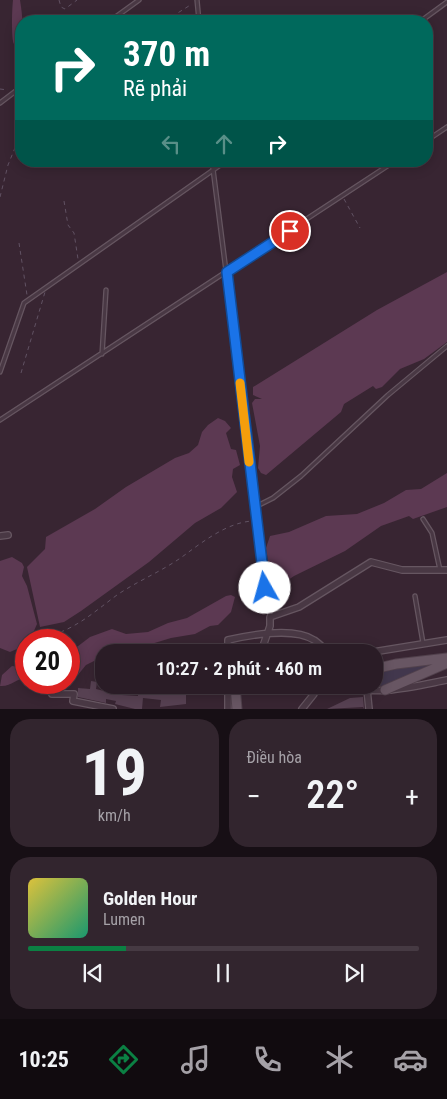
<!DOCTYPE html>
<html lang="vi">
<meta charset="utf-8">
<style>
body{margin:0;font-family:"Roboto Condensed",sans-serif;background:#32252e;color:#f1f3f6;height:100vh;display:flex;flex-direction:column;font-size:19px;white-space:nowrap}
*{box-sizing:border-box;margin:0}
p{font-size:16px;color:#a5a1a7}
.icon{flex:none;width:28px;height:28px;fill:none;stroke:currentColor;stroke-width:2;stroke-linecap:round;stroke-linejoin:round}
.map{position:relative;height:709px;overflow:hidden}
.side{display:flex;flex-direction:column;gap:10px;padding:10px;background:#170f15;flex:1}
.side>*{flex:none}
.hud{position:absolute;left:15px;top:15px;width:418px;height:152px;border-radius:20px;box-shadow:0 2px 12px #0003,0 0 0 1px #463a43;background:#00695c;color:#fff;overflow:hidden}
.speed{position:absolute;left:15px;top:629px;display:flex;gap:10px;font-size:25px;font-weight:700;text-align:center}
.speed>*{display:grid;place-content:center;width:65px;height:65px;border-radius:50%;background:#2a1c26;box-shadow:0 2px 12px #0003,0 0 0 1px #463a43;line-height:1}
.speed .limit{border:8px solid #d22;background:#fff;color:#111}
.pin{position:absolute;display:grid;place-items:center;width:42px;height:42px;color:#fff;margin:-21px;border:2px solid #fff;border-radius:50%;box-shadow:0 1px 5px #0007}
.me{position:absolute;width:55px;margin:-28px;rotate:353deg;stroke-linejoin:round;filter:drop-shadow(0 0 4px #0008)}
.turn{display:flex;align-items:center;gap:18px;height:105px;padding:0 25px;font-size:22px}
.turn .icon{width:65px;height:65px;stroke-width:2.5}
.turn b{display:block;font-size:35px;line-height:42px}
.lanes{display:flex;align-items:center;height:48px;padding:0 25px;background:#0003;justify-content:center;gap:25px;direction:ltr}
.lanes .off{opacity:.35}
.big{font-size:38px;font-weight:600;line-height:1.1}
.side .card{flex:1;display:flex;flex-direction:column;justify-content:center;gap:8px;min-width:0;padding:0 18px;border-radius:20px;background:#32252e}
.side .dial{align-items:center;gap:0}
.dial b{font-size:65px;line-height:1}
.song{display:flex;align-items:center;gap:15px}
.cover{width:60px;height:60px;border-radius:8px;background:linear-gradient(135deg,hsl(50 70% 55%),hsl(160 70% 35%))}
.played{height:5px;border-radius:2px;background:linear-gradient(90deg,#0b8043 25%,#463a43 25%)}
.keys{display:flex;justify-content:space-around;direction:ltr}
.heat{display:flex;justify-content:space-between;align-items:center;font-size:28px;direction:ltr}
.side .tiles{flex:1;display:grid;gap:10px;grid-template-columns:1fr 1fr}
.card:last-child{grid-column:span 2}
.trip{position:absolute;left:95px;top:644px;width:288px;height:50px;border-radius:20px;background:#2a1c26;box-shadow:0 2px 12px #0003,0 0 0 1px #463a43;font-weight:600;line-height:50px;text-align:center}
.tabs{display:flex;height:80px;justify-content:space-around;align-items:center;background:#110b0f;color:#a5a1a7}
.tabs .icon{width:35px;height:35px}
.tabs .current{color:#0b8043}
.tabs b{font-size:22px;color:#f1f3f6}
.map>svg:first-child{display:block}
.green{fill:#42374d}
.water{fill:#5c3952}
.building{fill:#574152}
.lines{fill:none;stroke-linecap:round;stroke-linejoin:round}
.service-casing{stroke:#665661;stroke-width:5.5}
.minor-casing{stroke:#665661;stroke-width:8}
.primary-casing{stroke:#51414c;stroke-width:11}
.path{stroke:#615263;stroke-width:1;stroke-dasharray:4 4;stroke-linecap:butt}
.service{stroke:#493844;stroke-width:3}
.minor{stroke:#493844;stroke-width:5.5}
.primary{stroke:#685663;stroke-width:9}
.route-casing{stroke:#114b97;stroke-width:12}
.route{stroke:#1a73e8;stroke-width:9}
.slow{stroke:#f59e0b;stroke-width:9}
</style>
<div class="map">
<svg width="447" height="709" viewBox="0 0 447 709">
<rect width="100%" height="100%" fill="#382532"/>
<path class="green" d="M447,660L385,686L351,685H374V672Z"/>
<path class="water" d="M13,0H20C22,13 25,32 19,43L14,44C11,39 12,8 13,0Z
M447,272V342L424,359L400,369L382,387L376,389L373,386L344,404L341,412L266,475L261,473L258,468L260,446L252,403L255,399H262L253,395V387L377,310Z
M218,418L225,421L231,428L226,433L231,449L236,450L240,465L233,469L232,477L237,492L221,508L195,523L149,562L81,611L64,622L40,627L27,567L45,549L46,537L95,509L126,487L175,458L189,453L198,445L202,432L208,425Z
M447,473V507L413,519L409,516L381,526L345,551L294,576L278,587L272,586L266,548L270,536L289,532L326,516L357,514L384,503L406,490L421,489Z
M12,557L22,563L24,567L22,576L27,586L37,624L30,640H26V645L10,652L0,648V561Z
M231,595L235,597L231,612L218,625L210,626L195,634L171,638L125,652H104V656L86,665L77,676L69,678V653L90,637L112,629L126,634L148,632L168,623L187,618L226,596Z
M12,666L26,668V678C17,678 11,687 0,686L2,675Z"/>
<path class="building" d="M91,681L97,682L96,689L112,693V689L117,690L116,685H123L122,695L138,696V686H143V689L180,691V694H186V704L160,707L161,700L143,698L142,709H135L115,704L116,701L106,699V703L78,697V688L90,689Z
M363,697L364,709L363,707L327,709L350,698Z"/>
<g class="lines">
<g class="service-casing">
<path id="service" d="M197,0L199,21
M110,21L139,0
M421,21L447,2
M0,103L21,87
M426,141L447,127
M212,161L270,617
M102,354L106,290
M0,372L24,303L226,161
M0,420L395,161
M255,507L273,498L301,476L388,395L447,346
M423,519L432,533L440,570
M415,596L423,643"/>
</g>
<g class="minor-casing">
<path id="minor" d="M0,536L8,535
M228,652V640C250,635 294,627 314,640C319,643 324,649 329,652
M261,652L270,626V617L299,607L371,562L402,570H447
M373,652L447,640
M228,685V709
M339,685C374,697 411,687 447,680
M367,689L369,709
M52,694H74L73,701L113,709
M302,709L314,694L316,685"/>
</g>
<g class="primary-casing">
<path id="primary" d="M261,652H285
M374,669L396,664L447,658
M235,685L237,709
M385,690L447,663"/>
</g>
<path class="path" d="M59,0L61,7L65,9L77,0
M165,21L192,4
M0,89L8,90
M0,197L8,165L21,133
M344,199L360,228
M64,201L68,225L74,233L78,259
M19,243L27,295
M21,373L45,292
M45,637C75,630 94,612 117,595C139,580 165,570 186,554C205,540 229,522 253,521"/>
<use href="#service" class="service"/>
<use href="#minor" class="minor"/>
<use href="#primary" class="primary"/>
</g>
<g class="lines">
<g class="route-casing">
<path id="route" d="M265,588L227,272L290,231"/>
</g>
<use href="#route" class="route"/>
<path class="slow" d="M240,383L249,462"/>
</g>
</svg>
<div class="speed"><div class="limit">20</div></div>
<div class="pin" style="left:290px;top:231px;background:#d93025"><svg class="icon" aria-label="arrive" viewBox="0 0 24 24"><path d="M6 21V4h12l-3 4 3 4H6"/></svg></div>
<svg class="me" style="left:265px;top:588px" viewBox="-20 -20 40 40"><circle r="19" fill="#fff"/><path d="M0-13L10 11 0 6-10 11z" fill="#1a73e8"/></svg>
<div class="trip">10:27 · 2 phút · 460 m</div>
<div class="hud">
<div class="turn"><svg class="icon" aria-label="right" viewBox="0 0 24 24"><path d="M7 20v-9h11M14 6l5 5-5 5"/></svg><div><b>370 m</b>Rẽ phải</div></div>
<div class="lanes"><svg class="icon off" aria-label="left" viewBox="0 0 24 24"><path d="M17 20v-9H6M10 6l-5 5 5 5"/></svg><svg class="icon off" aria-label="ahead" viewBox="0 0 24 24"><path d="M12 20V5M6 11l6-6 6 6"/></svg><svg class="icon" aria-label="right" viewBox="0 0 24 24"><path d="M7 20v-9h11M14 6l5 5-5 5"/></svg></div>
</div>
</div>
<section class="side">
<div class="tiles">
<div class="card dial"><b>19</b><p>km/h</p></div>
<div class="card"><p>Điều hòa</p>
<div class="heat"><a>−</a><b class="big">22°</b><a>+</a></div>
</div>
<div class="card">
<div class="song"><i class="cover"></i><div><b>Golden Hour</b><p>Lumen</p></div></div>
<div class="played"></div>
<div class="keys"><svg class="icon" aria-label="previous" viewBox="0 0 24 24"><path d="M18 5L8 12l10 7zM5 5v14"/></svg><svg class="icon" aria-label="pause" viewBox="0 0 24 24"><path d="M8 5v14M16 5v14"/></svg><svg class="icon" aria-label="next" viewBox="0 0 24 24"><path d="M6 5l10 7-10 7zM19 5v14"/></svg></div>
</div>
</div>
</section>
<nav class="tabs">
<b>10:25</b>
<svg class="icon current" aria-label="directions" viewBox="0 0 24 24"><path d="M12 3l9 9-9 9-9-9zM9 14v-3h6M13 9l2 2-2 2"/></svg>
<svg class="icon" aria-label="music" viewBox="0 0 24 24"><path d="M9 18V5l10-2v13"/><circle cx="6" cy="18" r="3"/><circle cx="16" cy="16" r="3"/></svg>
<svg class="icon" aria-label="phone" viewBox="0 0 24 24"><path d="M5 4h4l2 5-3 2q2 4 5 5l2-3 5 2v4C11 20 4 13 5 4z"/></svg>
<svg class="icon" aria-label="climate" viewBox="0 0 24 24"><path d="M12 3v18M4 7l16 10M4 17L20 7"/></svg>
<svg class="icon" aria-label="car" viewBox="0 0 24 24"><path d="M5 17H2v-5l4-1 3-4h7l3 4 3 1v5h-3M9 17h6M6 11h13"/><circle cx="7" cy="17" r="2"/><circle cx="17" cy="17" r="2"/></svg>
</nav>
